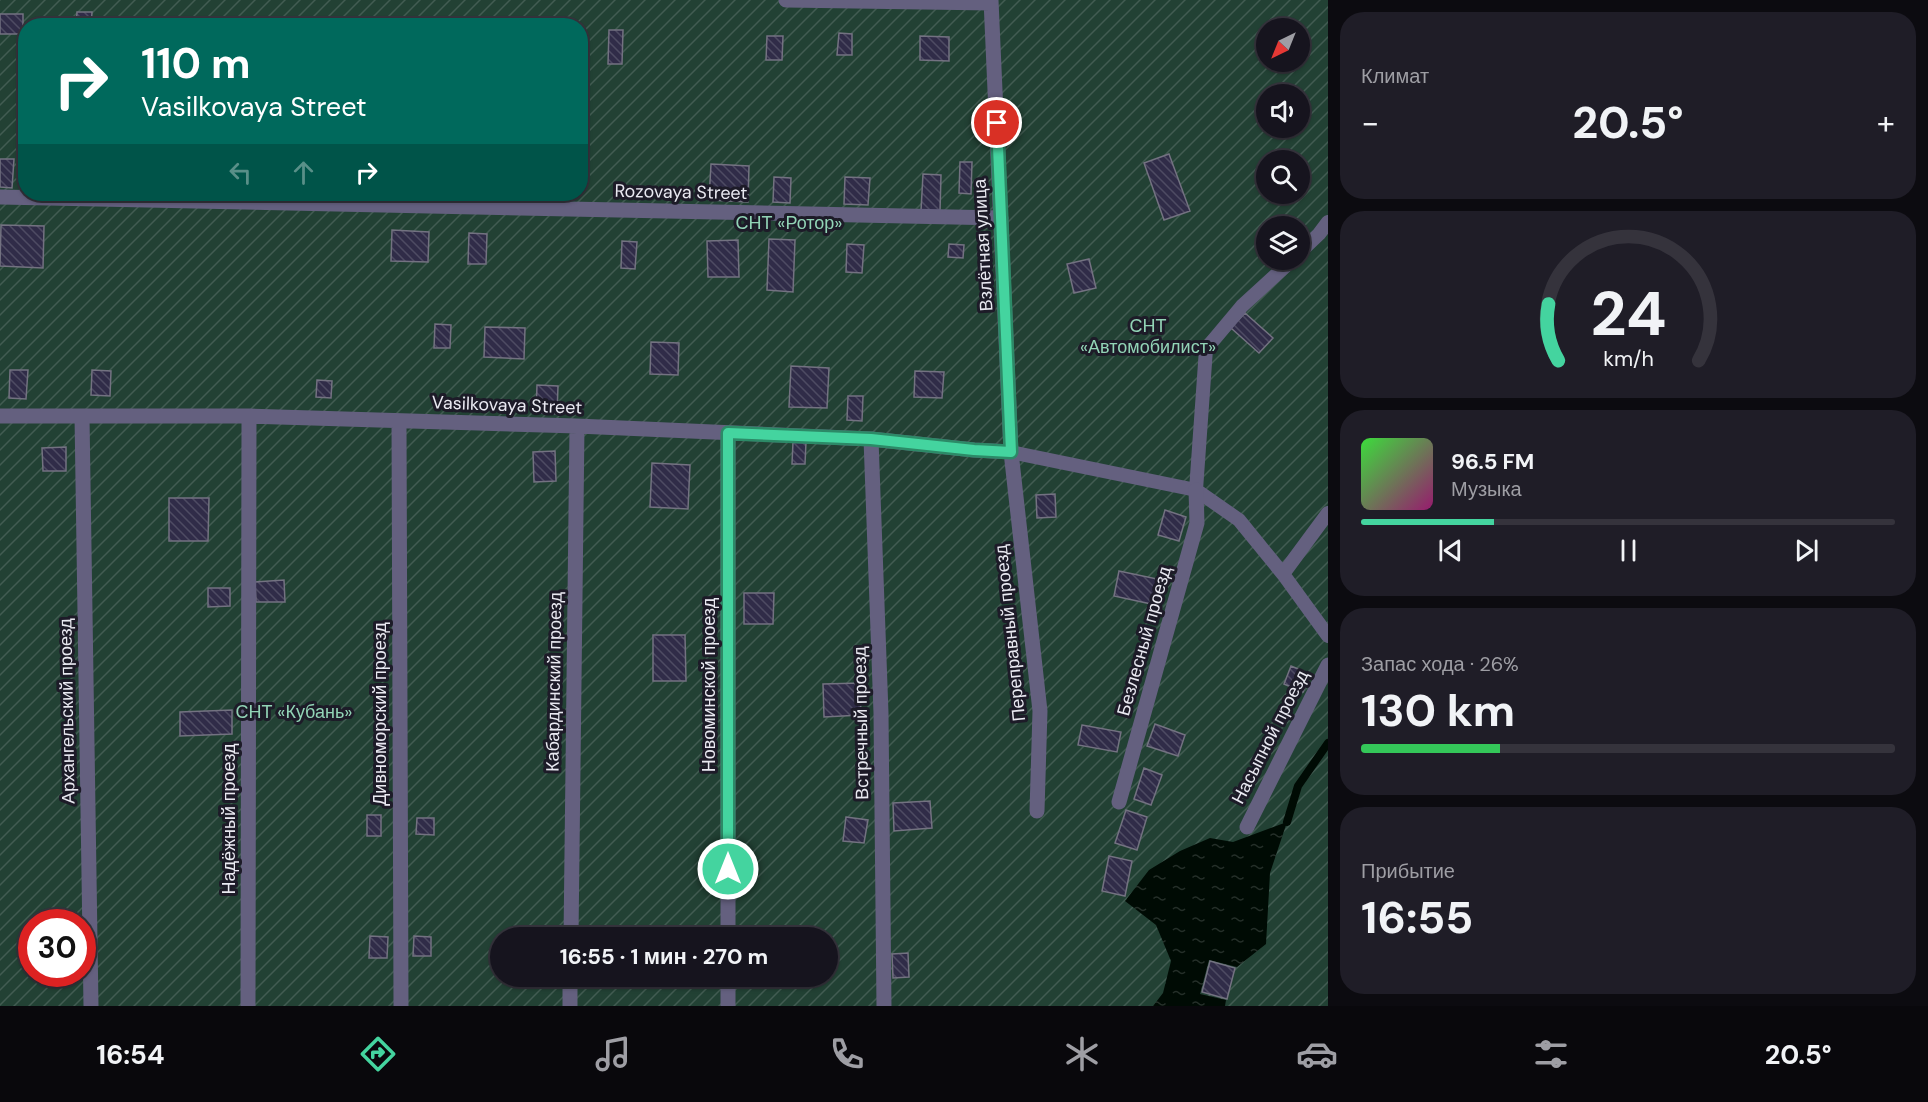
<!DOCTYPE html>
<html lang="ru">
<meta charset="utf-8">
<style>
body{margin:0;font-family:"DM Sans",sans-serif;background:#1f1d27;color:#f1f3f6;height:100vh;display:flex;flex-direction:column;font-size:22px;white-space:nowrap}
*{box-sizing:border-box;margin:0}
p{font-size:20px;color:#9e9ea4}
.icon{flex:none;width:33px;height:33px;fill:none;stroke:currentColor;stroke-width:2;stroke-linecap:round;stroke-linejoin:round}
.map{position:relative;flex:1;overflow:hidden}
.details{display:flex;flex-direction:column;gap:12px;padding:12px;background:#0c0b10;width:600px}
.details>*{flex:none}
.banner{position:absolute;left:18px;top:18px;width:570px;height:183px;border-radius:24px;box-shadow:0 2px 4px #0004,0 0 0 2px #35333c;background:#00695c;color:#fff;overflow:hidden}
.needle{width:39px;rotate:223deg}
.fabs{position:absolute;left:1256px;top:18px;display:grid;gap:12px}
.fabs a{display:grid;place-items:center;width:54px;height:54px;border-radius:50%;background:#16141e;box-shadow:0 2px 4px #0004,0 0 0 2px #35333c;font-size:30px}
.speed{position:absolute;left:18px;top:909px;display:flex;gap:12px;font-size:30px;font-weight:700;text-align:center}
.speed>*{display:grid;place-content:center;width:78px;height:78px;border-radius:50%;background:#16141e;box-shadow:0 2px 4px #0004,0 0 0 2px #35333c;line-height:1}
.speed .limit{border:9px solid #d22;background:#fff;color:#111}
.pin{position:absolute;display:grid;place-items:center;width:51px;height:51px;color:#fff;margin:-26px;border:3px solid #fff;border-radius:50%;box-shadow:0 2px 6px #0007}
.me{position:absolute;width:66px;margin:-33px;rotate:0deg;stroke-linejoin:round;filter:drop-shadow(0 0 4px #0008)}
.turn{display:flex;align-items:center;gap:21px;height:126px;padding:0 24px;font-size:27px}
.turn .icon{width:78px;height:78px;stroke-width:2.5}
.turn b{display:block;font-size:42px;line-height:51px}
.lanes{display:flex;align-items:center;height:57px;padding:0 24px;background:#0003;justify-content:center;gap:30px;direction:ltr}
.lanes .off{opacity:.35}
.big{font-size:45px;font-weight:700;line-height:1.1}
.details .widget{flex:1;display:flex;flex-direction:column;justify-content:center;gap:9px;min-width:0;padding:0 21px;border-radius:24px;background:#1f1d27}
.details .dial{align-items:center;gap:0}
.dial svg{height:156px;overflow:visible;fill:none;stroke:#35333c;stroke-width:7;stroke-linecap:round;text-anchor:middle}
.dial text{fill:#f1f3f6;stroke:none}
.song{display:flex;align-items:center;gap:18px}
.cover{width:72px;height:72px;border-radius:9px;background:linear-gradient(135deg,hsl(120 70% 55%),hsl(320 70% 35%))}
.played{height:6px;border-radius:3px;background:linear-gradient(90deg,#44d49f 25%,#35333c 25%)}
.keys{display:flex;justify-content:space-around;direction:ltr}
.heat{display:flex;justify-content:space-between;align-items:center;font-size:33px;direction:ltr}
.charge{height:9px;border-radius:4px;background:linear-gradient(90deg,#34c759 26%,#35333c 0)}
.trip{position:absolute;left:490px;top:927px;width:348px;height:60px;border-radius:30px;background:#16141e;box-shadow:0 2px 4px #0004,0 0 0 2px #35333c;font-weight:700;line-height:60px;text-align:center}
.menu{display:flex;height:96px;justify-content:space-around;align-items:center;background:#09080c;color:#9e9ea4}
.menu .icon{width:42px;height:42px}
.menu .active{color:#44d49f}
.menu b{font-size:27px;color:#f1f3f6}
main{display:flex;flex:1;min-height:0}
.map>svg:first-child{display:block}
.garden{fill:url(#garden-furrows);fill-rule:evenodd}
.water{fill:url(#water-ripples)}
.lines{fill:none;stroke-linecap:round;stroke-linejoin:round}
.stream{stroke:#000b04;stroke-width:8}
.building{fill:url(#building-back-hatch);stroke:#737281;stroke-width:1.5}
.lane{stroke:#64607f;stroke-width:14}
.street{stroke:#64607f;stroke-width:15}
.route-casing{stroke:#2c8a67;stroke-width:15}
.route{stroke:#44d49f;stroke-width:10}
.labels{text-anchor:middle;stroke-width:6;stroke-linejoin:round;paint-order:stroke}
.street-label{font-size:18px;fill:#e9e9f1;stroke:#1d1b28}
.park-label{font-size:18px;fill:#92d4b6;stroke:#1d1b28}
</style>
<main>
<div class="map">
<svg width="1328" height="1006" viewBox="0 0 1328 1006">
<defs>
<pattern id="garden-furrows" width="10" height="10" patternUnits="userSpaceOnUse" patternTransform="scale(1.5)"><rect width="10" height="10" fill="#224134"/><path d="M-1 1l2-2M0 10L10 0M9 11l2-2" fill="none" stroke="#425c52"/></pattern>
<pattern id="water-ripples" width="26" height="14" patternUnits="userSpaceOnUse" patternTransform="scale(1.5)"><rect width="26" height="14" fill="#000b04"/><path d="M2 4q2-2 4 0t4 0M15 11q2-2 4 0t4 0" fill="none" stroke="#252f29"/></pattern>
<pattern id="building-back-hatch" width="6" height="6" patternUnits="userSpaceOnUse" patternTransform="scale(1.5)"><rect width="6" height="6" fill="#302c48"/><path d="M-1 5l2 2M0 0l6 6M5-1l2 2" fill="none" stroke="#4e4b63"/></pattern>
</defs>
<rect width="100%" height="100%" fill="#1d1b28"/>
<path class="garden" d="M0,0H1328V1006H0ZM26,26H580V194H26ZM1266,28H1299V62H1266ZM1266,94H1299V128H1266ZM1266,160H1299V194H1266ZM1266,226H1299V260H1266ZM32,922H82V974H32ZM501,938H828V976H501Z"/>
<path class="water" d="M1287,822L1270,873L1266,944L1237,967L1209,960L1200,994L1226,1000L1225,1006H1153L1163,993L1171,961L1156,925L1125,901L1149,870L1180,851L1210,838L1233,842Z"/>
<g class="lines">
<path class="stream" d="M1287,822L1298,786L1328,743"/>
</g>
<path class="building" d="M77,12H92L91,26H76Z
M0,14H23V34H0Z
M310,20L333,21V26H310Z
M609,30H623L622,64H608Z
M839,33L852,34V55H837Z
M767,36H783L782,60H766Z
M920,36L949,37V61L920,60Z
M1169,154L1190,211L1164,220L1144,163Z
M0,159H14L12,188L0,187Z
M960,162H972L971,194L959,193Z
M711,164L749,166L748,202L709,200Z
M923,174L941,175L940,211H921Z
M774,177L791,178L790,203L773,202Z
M845,177L870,178L868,205L844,204Z
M542,194H556V202L542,201Z
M1,225L44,226L43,268L0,266Z
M392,230L429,232L428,262L391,261Z
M469,233L487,234L486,264H468Z
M769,239L795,240L793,292L767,290Z
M738,240L739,277H708L707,241Z
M622,241L637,242L635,269L621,268Z
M847,244L864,245L862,273L846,272Z
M949,244L964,245L963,258L948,257Z
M1089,259L1096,288L1074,293L1067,264Z
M1245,313L1273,338L1259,353L1231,328Z
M435,324L451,325L450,348H434Z
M485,327L525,328L524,359L484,357Z
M651,342L679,343L678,375L650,374Z
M791,366L829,368L827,408L789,407Z
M10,370H28L26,399L9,398Z
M92,370L111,371L110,396L91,395Z
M915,371L944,372L942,398L914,397Z
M317,380L332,381L331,398L316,397Z
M537,385L558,386L557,414L536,413Z
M848,396H863L862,421L847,420Z
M793,442H806L805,464H792Z
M66,447V471H43L42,448Z
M555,451L556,481L534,482L533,452Z
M652,463L690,465L688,509L650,507Z
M1055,494L1056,517L1037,518L1036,495Z
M169,498H209L208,541H169Z
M1165,510L1186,517L1179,541L1158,535Z
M1119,571L1162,580L1156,605L1114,596Z
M284,580L285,602H256L255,582Z
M208,588H230V606L208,607Z
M744,593H774L773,624H744Z
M653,635H685L686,681H653Z
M1291,666L1310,674L1303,692L1284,684Z
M860,683L861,715L824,717L823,684Z
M232,710V734L180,736V712Z
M1155,724L1185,735L1178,756L1147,746Z
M1082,725L1121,732L1117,752L1078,745Z
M1144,768L1162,775L1151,805L1134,799Z
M930,801L932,828L894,831L893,803Z
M1126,810L1147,817L1137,850L1115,843Z
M367,815H381V836H367Z
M846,817L868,820L864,843L843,841Z
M417,818H434V835L416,834Z
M1109,856L1132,861L1125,896L1102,891Z
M370,936L388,937L387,958H369Z
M414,936L431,937V956H413Z
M908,953L909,977L893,978L892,954Z
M1210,961L1235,968L1227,999L1202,992Z
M691,976H710L709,987L691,986Z"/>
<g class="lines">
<path class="lane" d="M1299,253L1319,234L1328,222
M1011,452L1196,490L1239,520L1283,574L1328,636
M1196,490L1206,349L1242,306L1292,260
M1283,574L1328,513"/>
<path class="street" d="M786,0L991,3
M991,0L1011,452L1040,711L1037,811
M0,197L1001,218
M0,416H249L577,426L871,439L974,450L1011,452
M82,416L91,1006
M399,421L401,1006
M728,433V938
M871,439L881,713L884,1006
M1119,802L1197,523L1196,490
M1247,827L1328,665
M571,938L577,426
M728,976V1006
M248,1006L249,416
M570,1006V976"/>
</g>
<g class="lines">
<g class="route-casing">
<path id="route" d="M728,869V433L871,439L974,450L1011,452L997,123"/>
</g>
<use href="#route" class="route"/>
</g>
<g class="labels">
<g class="street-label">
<text transform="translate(681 192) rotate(1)" y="6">Rozovaya Street</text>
<text transform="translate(983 245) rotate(-93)" y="6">Взлётная улица</text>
<text transform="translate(507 405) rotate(2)" y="6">Vasilkovaya Street</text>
<text transform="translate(1010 633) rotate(-96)" y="6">Переправный проезд</text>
<text transform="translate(1144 641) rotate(-74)" y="6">Безлесный проезд</text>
<text transform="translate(554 682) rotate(-89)" y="6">Кабардинский проезд</text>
<text transform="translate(709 685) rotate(-90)" y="6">Новоминской проезд</text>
<text transform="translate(67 711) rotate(-91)" y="6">Архангельский проезд</text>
<text transform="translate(380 714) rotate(-90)" y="6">Дивноморский проезд</text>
<text transform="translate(861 723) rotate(-91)" y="6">Встречный проезд</text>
<text transform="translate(1270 737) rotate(-63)" y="6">Насыпной проезд</text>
<text transform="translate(229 819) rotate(-90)" y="6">Надёжный проезд</text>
</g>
<g class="park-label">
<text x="789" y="229">СНТ «Ротор»</text>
<text x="1148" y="332">СНТ<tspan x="1148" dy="21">«Автомобилист»</tspan></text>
<text x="294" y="718">СНТ «Кубань»</text>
</g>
</g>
</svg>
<div class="fabs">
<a><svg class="needle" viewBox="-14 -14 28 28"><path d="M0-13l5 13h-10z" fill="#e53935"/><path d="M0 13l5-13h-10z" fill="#9e9ea4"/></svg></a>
<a><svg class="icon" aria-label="sound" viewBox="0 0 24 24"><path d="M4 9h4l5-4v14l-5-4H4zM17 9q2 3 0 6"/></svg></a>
<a><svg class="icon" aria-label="search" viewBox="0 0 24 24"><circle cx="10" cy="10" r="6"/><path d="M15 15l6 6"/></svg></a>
<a><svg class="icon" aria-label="layers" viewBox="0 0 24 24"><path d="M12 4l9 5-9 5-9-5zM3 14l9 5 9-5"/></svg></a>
</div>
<div class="speed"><div class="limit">30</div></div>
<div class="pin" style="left:997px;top:123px;background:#d93025"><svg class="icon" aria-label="arrive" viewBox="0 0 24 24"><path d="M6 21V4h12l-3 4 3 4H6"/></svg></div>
<svg class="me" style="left:728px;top:869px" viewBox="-20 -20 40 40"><circle r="17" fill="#44d49f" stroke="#fff" stroke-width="3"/><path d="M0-11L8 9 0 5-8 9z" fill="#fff"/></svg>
<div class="trip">16:55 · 1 мин · 270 m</div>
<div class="banner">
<div class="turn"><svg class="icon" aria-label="right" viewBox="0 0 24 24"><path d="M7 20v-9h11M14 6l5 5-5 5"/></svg><div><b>110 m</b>Vasilkovaya Street</div></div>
<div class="lanes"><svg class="icon off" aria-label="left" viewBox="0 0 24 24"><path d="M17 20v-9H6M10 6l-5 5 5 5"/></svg><svg class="icon off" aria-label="ahead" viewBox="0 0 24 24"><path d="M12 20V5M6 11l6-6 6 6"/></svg><svg class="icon" aria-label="right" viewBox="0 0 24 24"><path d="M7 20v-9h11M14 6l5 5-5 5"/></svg></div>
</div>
</div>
<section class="details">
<div class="widget"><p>Климат</p>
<div class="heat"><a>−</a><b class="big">20.5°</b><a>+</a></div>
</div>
<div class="widget dial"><svg viewBox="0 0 100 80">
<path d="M14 69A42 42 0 1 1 86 69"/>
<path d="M14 69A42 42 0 0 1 9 40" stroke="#44d49f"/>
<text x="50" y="56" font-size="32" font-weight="700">24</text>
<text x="50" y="72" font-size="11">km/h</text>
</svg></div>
<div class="widget">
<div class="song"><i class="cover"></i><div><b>96.5 FM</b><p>Музыка</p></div></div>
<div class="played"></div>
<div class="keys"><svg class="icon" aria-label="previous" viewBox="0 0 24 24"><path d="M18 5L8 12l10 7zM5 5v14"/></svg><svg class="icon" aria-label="pause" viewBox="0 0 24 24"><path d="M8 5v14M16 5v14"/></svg><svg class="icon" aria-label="next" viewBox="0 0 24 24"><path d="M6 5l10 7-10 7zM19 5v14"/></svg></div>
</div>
<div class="widget"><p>Запас хода · 26%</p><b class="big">130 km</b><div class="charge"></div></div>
<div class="widget"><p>Прибытие</p><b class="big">16:55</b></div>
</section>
</main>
<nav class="menu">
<b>16:54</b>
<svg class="icon active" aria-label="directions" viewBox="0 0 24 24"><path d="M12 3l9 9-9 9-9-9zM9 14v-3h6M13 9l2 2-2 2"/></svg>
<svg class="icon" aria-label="music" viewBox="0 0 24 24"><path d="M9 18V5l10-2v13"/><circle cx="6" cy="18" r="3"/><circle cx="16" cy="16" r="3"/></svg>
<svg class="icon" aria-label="phone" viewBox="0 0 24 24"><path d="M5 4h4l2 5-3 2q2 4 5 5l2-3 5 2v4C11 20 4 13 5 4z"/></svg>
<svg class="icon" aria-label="climate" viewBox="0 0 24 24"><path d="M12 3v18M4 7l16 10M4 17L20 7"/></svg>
<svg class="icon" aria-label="car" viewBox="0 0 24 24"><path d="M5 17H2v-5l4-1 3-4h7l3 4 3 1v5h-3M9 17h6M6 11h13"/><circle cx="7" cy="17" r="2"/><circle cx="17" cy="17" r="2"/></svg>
<svg class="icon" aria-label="filters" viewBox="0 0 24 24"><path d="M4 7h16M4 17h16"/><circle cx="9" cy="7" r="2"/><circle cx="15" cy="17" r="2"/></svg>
<b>20.5°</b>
</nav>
